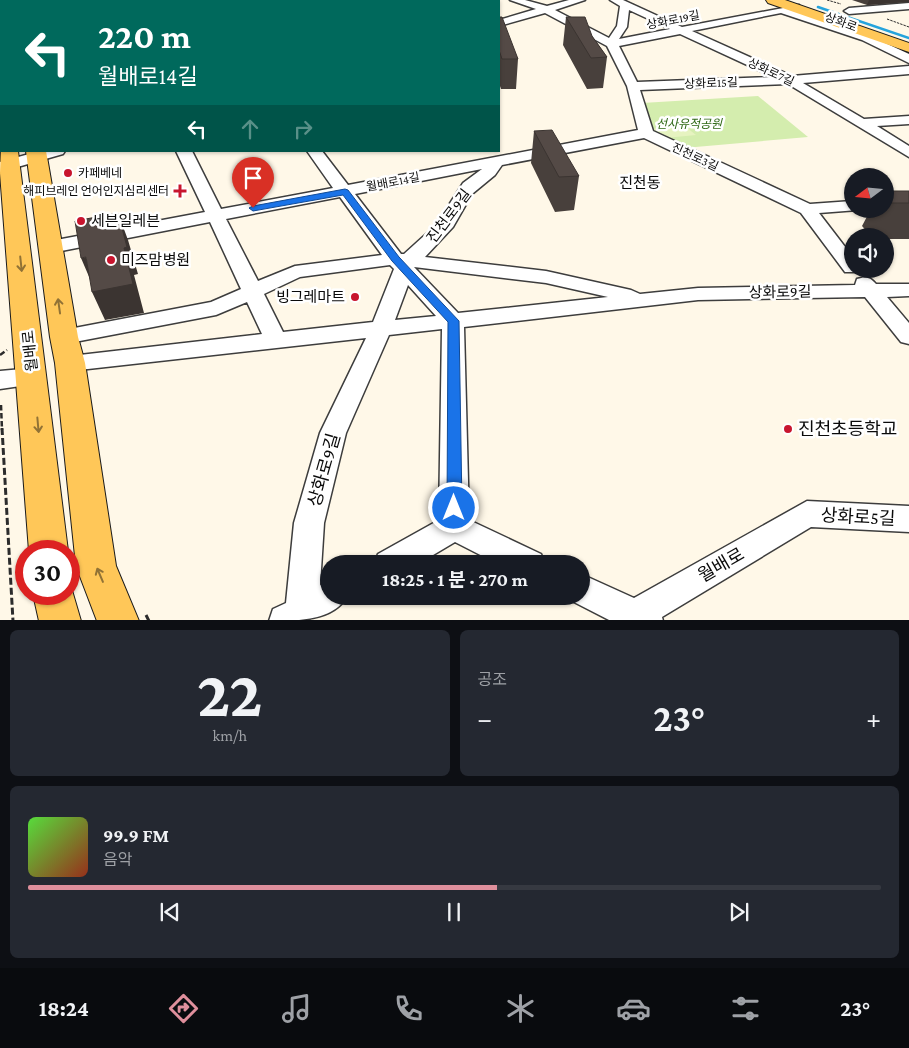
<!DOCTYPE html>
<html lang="ko">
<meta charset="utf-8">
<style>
body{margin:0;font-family:"Crimson Pro","Noto Sans KR",serif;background:#242831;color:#f1f3f6;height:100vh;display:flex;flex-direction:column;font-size:19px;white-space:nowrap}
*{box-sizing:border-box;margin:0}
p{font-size:16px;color:#9ea1a6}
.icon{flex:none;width:28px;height:28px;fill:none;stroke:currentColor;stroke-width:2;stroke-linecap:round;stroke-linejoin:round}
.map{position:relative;height:620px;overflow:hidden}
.side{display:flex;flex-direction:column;gap:10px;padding:10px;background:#0d0f14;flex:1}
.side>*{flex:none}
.banner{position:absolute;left:0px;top:0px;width:500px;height:152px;box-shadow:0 1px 4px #0004;background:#00695c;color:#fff;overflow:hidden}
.needle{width:32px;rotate:254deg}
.fabs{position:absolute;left:844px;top:168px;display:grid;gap:10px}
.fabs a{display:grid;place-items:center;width:50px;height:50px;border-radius:50%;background:#171b24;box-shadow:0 1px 4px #0004;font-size:25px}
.speed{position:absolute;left:15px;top:540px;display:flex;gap:10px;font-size:25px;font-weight:700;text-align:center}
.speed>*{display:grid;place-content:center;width:65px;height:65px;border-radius:50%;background:#171b24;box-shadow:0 1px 4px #0004;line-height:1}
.speed .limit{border:8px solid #d22;background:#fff;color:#111}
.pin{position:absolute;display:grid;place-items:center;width:42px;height:42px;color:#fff;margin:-51px -21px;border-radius:50% 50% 50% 0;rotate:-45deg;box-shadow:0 0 5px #0007}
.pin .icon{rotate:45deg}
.me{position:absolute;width:55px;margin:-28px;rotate:0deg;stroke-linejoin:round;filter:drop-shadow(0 0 4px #0008)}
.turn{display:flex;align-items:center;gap:18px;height:105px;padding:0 15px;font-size:22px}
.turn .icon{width:65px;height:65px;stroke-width:2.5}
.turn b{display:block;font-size:35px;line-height:42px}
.lanes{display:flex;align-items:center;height:48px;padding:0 15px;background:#0003;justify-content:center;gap:25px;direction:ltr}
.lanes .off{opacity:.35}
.big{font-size:38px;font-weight:700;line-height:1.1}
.side .card{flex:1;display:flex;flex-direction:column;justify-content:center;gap:8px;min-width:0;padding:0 18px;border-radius:8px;background:#242831}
.side .dial{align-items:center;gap:0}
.dial b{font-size:65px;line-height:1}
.song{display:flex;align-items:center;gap:15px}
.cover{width:60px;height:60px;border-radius:8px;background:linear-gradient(135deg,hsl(110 70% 55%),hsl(10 70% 35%))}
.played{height:5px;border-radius:2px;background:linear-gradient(90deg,#df8f9c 55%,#363941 55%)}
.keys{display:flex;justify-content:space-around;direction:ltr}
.heat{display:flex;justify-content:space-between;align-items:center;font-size:28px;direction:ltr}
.side .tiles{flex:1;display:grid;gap:10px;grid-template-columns:1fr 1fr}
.card:last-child{grid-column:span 2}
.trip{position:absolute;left:320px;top:555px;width:270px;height:50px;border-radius:25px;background:#171b24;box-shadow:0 1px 4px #0004;font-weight:700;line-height:50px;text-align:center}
.tabs{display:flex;height:80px;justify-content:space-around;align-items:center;background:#090b0e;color:#9ea1a6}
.tabs .icon{width:35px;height:35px}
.tabs .current{color:#df8f9c}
.tabs b{font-size:22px;color:#f1f3f6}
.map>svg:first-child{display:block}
.green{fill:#d4edae}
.pitch{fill:#e6f3c0}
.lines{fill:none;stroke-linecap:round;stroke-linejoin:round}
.stream{stroke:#25a3dc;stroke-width:2.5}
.minor-casing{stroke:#3d3d3d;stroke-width:3}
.major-casing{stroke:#1b1b1b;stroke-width:2}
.path-far2{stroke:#2c2c2c;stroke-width:1;stroke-dasharray:2.5 1;stroke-linecap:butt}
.path-far1{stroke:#2c2c2c;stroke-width:2.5;stroke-dasharray:5.5 2.5;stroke-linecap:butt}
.path{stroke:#2c2c2c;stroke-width:3;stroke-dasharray:7 3;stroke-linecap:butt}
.minor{fill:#fff;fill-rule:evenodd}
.major{fill:#ffc758;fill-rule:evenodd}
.wall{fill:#48403c}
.shaded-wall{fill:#3b3431}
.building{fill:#544a46;stroke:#3b3431}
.oneway{stroke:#917235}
.route{fill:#1a73e8;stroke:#114b97}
.poi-dot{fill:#c8152e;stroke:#fff;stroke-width:2}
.labels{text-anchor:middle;stroke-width:5;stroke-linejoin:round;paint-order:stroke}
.far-street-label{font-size:12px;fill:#0a0a0a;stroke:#fff}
.far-park-label{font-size:12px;font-style:italic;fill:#2e6815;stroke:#fff}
.far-poi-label{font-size:12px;fill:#0a0a0a;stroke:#fff;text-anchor:start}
.far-quarter-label{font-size:15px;fill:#0a0a0a;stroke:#fff}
.street-label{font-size:15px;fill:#0a0a0a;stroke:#fff}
.poi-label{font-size:15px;fill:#0a0a0a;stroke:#fff;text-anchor:start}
.near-poi-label{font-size:18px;fill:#0a0a0a;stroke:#fff;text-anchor:start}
.near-street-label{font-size:18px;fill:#0a0a0a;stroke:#fff}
</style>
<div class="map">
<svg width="909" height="621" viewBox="0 0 909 621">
<rect width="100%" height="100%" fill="#fff8e8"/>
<path class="green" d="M758,96L808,137L684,148L653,133L642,103Z"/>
<path class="pitch" d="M686,127L696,135L665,138L651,129Z"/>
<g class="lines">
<path class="stream" d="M818,7L909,38"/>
<g class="minor-casing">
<path id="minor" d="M297,0H309L310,1H298Z
M349,0H359V1H349Z
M510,0H525L547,6L569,0H585L555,10L609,38L617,26L620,6L610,0H623L682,27L799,5V9L793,10L870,36L909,54V63L862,40L781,13L692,31L792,76L909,66V74L803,83L864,119L909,116V124L877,126L909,146V157L788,84L640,90L653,131L810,204L852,201V209L858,210L819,213L852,256V269H861L859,272H845L801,213L644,138L502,165L495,175L472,194L453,227L425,257L546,271L631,290L640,294L698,288L855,285L857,279C866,276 870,277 876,284H909V296L887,297L909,323V344L901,342L865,297L698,300L464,327L469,520L541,554L545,564H498L455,542L418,564H374L378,554L439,520L442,329L389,335L346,433L324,523L320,585L329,581V596H347C334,621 296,621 269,621L273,609L286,603L294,523L320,433L366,338L70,371L62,369L58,363L62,357L262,334L247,302L216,315L64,344L56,342L53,337L56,332L64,330L211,302L241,289L210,222L51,253L44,251L42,247L44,243L51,241L205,212L176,151H192L221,209L333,188L307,151H322L348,185L638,130L627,86L607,46L545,13L499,26V20L536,9ZM629,10L670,29L619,39L627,27ZM680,34L773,77L637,82L619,46ZM482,169L463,183L436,225L404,254H401L355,194ZM340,197L382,255L295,266L258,281L226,219ZM390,265L394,269L373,322L283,332L264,294L300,277ZM414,267L546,283L608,297L458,313ZM408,285L436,316L395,320Z
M909,3V9L849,14L844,11L849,8Z
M40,151H65L63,154L0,172V162Z
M33,368L41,371L45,377L41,383L0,389V371Z
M807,501L909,506V532L811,527L662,617L663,621H611L570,600L568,596H581V574L634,598Z"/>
</g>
<g class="major-casing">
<path id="major" d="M0,0H9V1H1V4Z
M766,0H785L909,43V52L768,3Z
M0,36H1V61L0,60Z
M0,84H1V94H0Z
M1,147V151H18L68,551H29L0,173Z
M26,151H46L78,337L85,363L116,566L139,621H97L76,566L55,363L50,337Z
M69,580L81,621H39L33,594H69Z"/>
</g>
<path class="path-far2" d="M827,0L841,4
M887,19L909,27"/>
<path class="path-far1" d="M0,355L7,350
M1,405L2,430"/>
<path class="path" d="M2,428L13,621
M146,615L149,621"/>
<use href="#minor" class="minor"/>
<use href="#major" class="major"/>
</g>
<path class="wall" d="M852,0H909V2L867,5Z
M499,17L518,59L516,89H501L499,83Z
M566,17L592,36L607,57L603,88L587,89L563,45Z
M534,131L579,176L574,210L555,212L531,163Z
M885,191H909V239H885V236H871L862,226L871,209H885Z"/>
<path class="shaded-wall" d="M869,0H909V2L867,5Z
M118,213L128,240L138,274L134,275L144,313L105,320L92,292L124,248Z
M86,257L93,286L81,258Z"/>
<path class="building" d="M499,17H502L518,59H502L499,50Z
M566,17H585L592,36L607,57L591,58Z
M552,130L579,176L559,177L534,131Z
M885,191H909V203H890L885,198Z
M118,213L127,247L124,248L133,284L92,292L86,257L81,258L75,221Z"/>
<defs><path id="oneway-shaft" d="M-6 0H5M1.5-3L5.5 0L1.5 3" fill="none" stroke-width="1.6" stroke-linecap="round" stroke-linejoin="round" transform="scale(1.25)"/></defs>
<g class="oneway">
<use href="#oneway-shaft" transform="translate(21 264) rotate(84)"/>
<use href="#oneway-shaft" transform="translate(59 306) rotate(-98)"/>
<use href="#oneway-shaft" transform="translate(38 425) rotate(85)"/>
<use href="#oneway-shaft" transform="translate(100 575) rotate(-113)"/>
</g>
<path class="route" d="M345,189L348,190L399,257L459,321L462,508L460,513L454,515L449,513L447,508L448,322L392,261L343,195L253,211L249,208L253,206Z"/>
<g class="poi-dot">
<circle cx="68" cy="173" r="5"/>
<path d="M177.5 183.5h5v5h5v5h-5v5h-5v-5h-5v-5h5z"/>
<circle cx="81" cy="221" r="5"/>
<circle cx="111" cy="260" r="5"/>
<circle cx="355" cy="297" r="5"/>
<circle cx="788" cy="429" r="5"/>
</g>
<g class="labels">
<g class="far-street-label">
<text transform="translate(673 20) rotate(-11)" y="4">상화로19길</text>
<text transform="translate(841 22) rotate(20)" y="4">상화로</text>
<text transform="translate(771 72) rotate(25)" y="4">상화로7길</text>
<text transform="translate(711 83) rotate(-2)" y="4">상화로15길</text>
<text transform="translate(695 157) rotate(25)" y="4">진천로3길</text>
<text transform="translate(393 182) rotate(-11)" y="4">월배로14길</text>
</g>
<g class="far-park-label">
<text x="689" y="128">선사유적공원</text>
</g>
<g class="far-poi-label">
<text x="78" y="177">카페베네</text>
<text x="169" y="195" text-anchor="end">해피브레인 언어인지심리센터</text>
</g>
<g class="far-quarter-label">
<text x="640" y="188">진천동</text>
</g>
<g class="street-label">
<text transform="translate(449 216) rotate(-53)" y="5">진천로9길</text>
<text transform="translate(780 292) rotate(-1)" y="5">상화로9길</text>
<text transform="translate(30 351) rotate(-96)" y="5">월배로</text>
</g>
<g class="poi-label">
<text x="91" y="226">세븐일레븐</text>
<text x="121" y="265">미즈맘병원</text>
<text x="345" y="302" text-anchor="end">빙그레마트</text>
</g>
<g class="near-poi-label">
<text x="798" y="435">진천초등학교</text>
</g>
<g class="near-street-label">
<text transform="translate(324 470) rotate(-74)" y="6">상화로9길</text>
<text transform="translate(858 517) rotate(3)" y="6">상화로5길</text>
<text transform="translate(721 565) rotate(-30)" y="6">월배로</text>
</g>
</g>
</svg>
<div class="fabs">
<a><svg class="needle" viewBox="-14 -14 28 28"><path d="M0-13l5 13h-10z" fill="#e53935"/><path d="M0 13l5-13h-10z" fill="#9ea1a6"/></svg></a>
<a><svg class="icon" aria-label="sound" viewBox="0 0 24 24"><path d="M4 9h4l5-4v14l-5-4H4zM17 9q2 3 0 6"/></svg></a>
</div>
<div class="speed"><div class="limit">30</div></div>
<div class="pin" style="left:253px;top:208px;background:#d93025"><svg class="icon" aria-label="arrive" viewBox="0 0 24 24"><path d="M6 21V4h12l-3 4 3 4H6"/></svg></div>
<svg class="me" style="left:454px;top:508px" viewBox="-20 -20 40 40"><circle r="17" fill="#1a73e8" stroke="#fff" stroke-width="3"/><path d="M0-11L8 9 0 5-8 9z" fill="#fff"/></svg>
<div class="trip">18:25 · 1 분 · 270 m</div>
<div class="banner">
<div class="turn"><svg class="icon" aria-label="left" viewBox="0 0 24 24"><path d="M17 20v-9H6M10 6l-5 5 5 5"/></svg><div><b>220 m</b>월배로14길</div></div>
<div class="lanes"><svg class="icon" aria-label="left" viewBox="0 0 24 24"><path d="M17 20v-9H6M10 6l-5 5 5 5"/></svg><svg class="icon off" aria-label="ahead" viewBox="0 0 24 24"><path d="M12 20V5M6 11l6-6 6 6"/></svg><svg class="icon off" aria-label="right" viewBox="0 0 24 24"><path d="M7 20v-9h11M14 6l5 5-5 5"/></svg></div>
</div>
</div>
<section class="side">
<div class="tiles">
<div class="card dial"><b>22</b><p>km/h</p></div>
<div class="card"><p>공조</p>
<div class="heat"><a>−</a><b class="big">23°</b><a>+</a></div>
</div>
<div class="card">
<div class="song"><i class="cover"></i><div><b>99.9 FM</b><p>음악</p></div></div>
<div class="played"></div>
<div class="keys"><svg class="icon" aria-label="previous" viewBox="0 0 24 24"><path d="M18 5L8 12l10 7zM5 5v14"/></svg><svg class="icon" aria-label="pause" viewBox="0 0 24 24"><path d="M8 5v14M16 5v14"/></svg><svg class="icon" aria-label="next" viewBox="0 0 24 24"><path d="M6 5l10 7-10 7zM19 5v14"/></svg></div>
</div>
</div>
</section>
<nav class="tabs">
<b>18:24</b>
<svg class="icon current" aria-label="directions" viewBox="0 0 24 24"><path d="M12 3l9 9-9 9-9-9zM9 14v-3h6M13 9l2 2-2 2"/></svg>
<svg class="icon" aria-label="music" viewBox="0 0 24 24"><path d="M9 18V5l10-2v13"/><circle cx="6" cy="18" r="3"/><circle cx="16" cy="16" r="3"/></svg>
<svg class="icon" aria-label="phone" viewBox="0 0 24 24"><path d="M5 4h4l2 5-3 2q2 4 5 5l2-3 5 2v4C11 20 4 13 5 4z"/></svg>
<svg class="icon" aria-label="climate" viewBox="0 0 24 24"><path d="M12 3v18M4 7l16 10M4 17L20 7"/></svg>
<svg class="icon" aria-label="car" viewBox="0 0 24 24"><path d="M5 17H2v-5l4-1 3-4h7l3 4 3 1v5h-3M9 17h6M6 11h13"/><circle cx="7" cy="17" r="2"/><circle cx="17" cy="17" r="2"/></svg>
<svg class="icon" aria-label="filters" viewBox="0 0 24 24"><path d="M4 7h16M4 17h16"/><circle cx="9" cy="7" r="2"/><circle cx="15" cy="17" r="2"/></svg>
<b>23°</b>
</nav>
